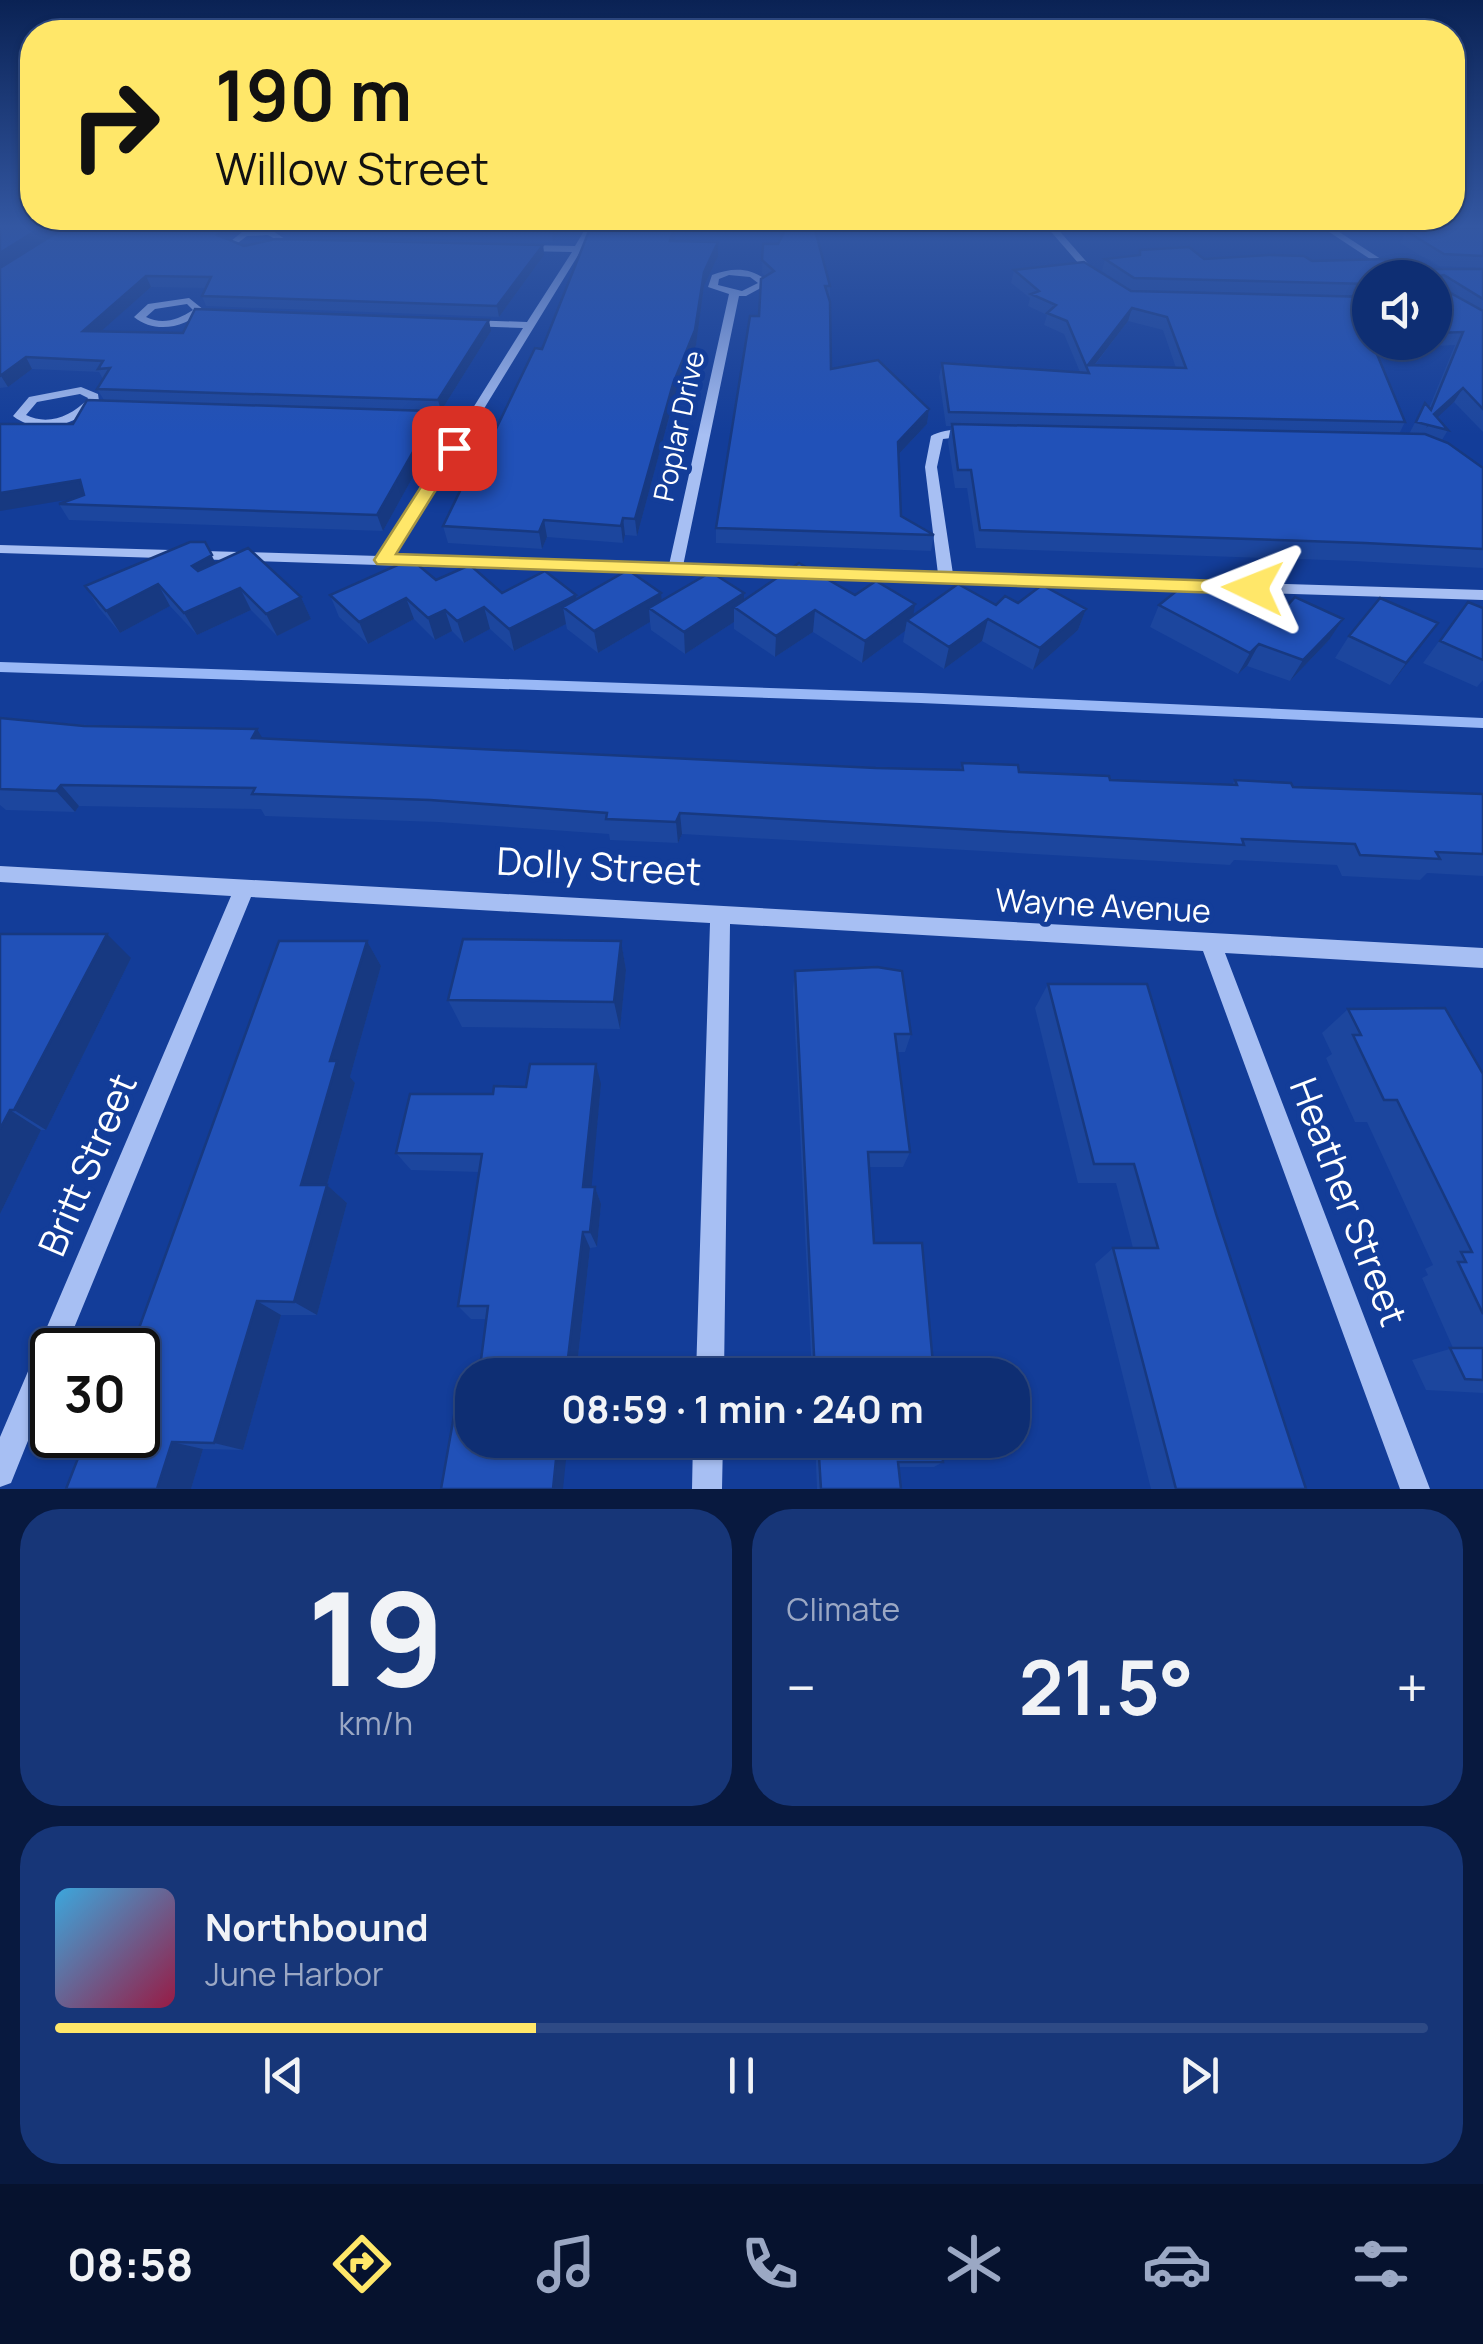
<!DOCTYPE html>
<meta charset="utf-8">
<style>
body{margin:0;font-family:Manrope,sans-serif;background:#173678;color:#f1f3f6;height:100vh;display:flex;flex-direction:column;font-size:38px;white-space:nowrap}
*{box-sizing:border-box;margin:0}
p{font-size:32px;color:#9ba8c4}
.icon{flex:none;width:55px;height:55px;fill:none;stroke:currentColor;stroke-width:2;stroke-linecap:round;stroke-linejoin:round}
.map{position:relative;height:1489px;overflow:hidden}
.details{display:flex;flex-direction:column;gap:20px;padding:20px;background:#08193f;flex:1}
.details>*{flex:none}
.guide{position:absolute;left:20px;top:20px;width:1445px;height:210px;border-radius:40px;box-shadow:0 2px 8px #0004,0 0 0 2px #2e4a85;background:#ffe769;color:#111;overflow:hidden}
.fabs{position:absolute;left:1352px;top:260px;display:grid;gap:20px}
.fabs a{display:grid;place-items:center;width:100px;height:100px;border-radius:50%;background:#0e2e73;box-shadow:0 2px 8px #0004,0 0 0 2px #2e4a85;font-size:50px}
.speed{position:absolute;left:30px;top:1328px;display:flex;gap:20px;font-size:50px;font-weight:700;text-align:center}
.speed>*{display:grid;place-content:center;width:130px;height:130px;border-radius:50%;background:#0e2e73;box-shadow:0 2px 8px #0004,0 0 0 2px #2e4a85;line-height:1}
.speed .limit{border:5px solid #111;border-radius:15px;background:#fff;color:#111}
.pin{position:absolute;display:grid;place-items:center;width:85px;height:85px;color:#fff;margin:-42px;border-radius:20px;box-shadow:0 5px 15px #0006}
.me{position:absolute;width:110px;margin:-55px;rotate:272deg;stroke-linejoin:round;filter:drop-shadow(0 0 8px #0008)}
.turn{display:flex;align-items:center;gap:35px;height:210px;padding:0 30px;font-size:45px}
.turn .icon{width:130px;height:130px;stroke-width:2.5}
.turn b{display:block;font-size:70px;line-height:85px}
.big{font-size:75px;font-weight:700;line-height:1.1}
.details .card{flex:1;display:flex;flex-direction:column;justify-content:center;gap:15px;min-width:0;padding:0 35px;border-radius:40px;background:#173678}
.details .dial{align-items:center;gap:0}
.dial b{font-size:130px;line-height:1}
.song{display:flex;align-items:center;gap:30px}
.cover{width:120px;height:120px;border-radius:15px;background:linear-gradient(135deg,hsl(200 70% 55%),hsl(340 70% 35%))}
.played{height:10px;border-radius:5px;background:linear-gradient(90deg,#ffe769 35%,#2e4a85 35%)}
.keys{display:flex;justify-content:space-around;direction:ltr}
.heat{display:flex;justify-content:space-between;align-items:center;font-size:55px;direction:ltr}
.details .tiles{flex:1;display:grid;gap:20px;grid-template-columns:1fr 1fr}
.card:last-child{grid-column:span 2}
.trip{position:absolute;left:455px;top:1358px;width:575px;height:100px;border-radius:40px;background:#0e2e73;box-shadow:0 2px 8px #0004,0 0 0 2px #2e4a85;font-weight:700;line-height:100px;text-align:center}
.dock{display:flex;height:160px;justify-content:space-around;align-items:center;background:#06122e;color:#9ba8c4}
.dock .icon{width:70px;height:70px}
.dock .selected{color:#ffe769}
.dock b{font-size:45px;color:#f1f3f6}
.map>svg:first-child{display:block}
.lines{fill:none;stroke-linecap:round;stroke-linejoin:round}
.stream{stroke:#99b8f6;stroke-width:10}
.minor{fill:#a7bff3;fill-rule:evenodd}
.wall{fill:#1c469e;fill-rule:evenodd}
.shaded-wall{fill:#173981}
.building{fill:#2151b8;stroke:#173981;stroke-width:2.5;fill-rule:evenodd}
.route{fill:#ffe769;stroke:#a69644;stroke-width:2.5}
.labels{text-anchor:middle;stroke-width:10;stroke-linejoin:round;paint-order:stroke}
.far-street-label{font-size:28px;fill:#fff;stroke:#133d99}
.street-label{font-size:32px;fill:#fff;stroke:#133d99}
.near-street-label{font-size:38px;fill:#fff;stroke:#133d99}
</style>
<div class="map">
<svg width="1483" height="1489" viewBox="0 0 1483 1489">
<rect width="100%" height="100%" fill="#133d99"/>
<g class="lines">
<path class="stream" d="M0,667L921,698L1483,723"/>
<path class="minor" d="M587,226H596L393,557L669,565L729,294L708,287L712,275C733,267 752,267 770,283L746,296H739L683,566L938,574L925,467L931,436C941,430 968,426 978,432L976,435L943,439L937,467L953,574L1483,590V600L0,553V545L379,556L463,423L410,422L404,418L410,414L468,416L523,328L467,326L462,323L467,320L527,322L572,252L523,251L518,248L523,245L575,246ZM729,275L750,277L758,283L742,291L718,285L719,279Z
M1046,226H1055L1099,276V280H1093Z
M1161,226H1330L1410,278H1399L1320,226L1165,229Z
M270,229L285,239C268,254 245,257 225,246L242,232ZM268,235L275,239L256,247L235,245L247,236Z
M189,298L204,310C185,328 155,334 134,317L148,304ZM187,304L193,310C178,320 162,325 146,317L155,309Z
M81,387L98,394L99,401C78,425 40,437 13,416L29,397ZM80,394L88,398L87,400C71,416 48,426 26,415L37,402Z
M0,866L1483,948V968L1225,953L1430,1489H1400L1203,951L730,924L724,1375H696L710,923L251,897L65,1350H52V1381L11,1483L0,1487V1437L231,896L0,882Z
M693,1440H723L722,1489H692Z"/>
</g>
<path class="wall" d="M263,226H563L553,242L286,235Z
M1483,227V268L1438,266L1400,243L1406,231Z
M237,232L228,240L244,246L543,245L544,255L499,317L206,306L202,296L206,288L151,287L101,331L183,333L491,331L441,411H429L435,437L383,531L69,520L59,504L74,498L73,424L104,400L97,389L103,379L99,372L32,369L8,387L0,388V268Z
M674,241L718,242V256L704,286L696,345L674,399L637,536L625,535L623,543L547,537L542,549L448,543L443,526L467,489L542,349Z
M763,244L830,286L831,369L929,409L927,424L899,454L901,516L934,535L931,551L716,543V528L759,316L765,276L762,273Z
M1140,250L1204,259L1312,261L1405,269H1483V432L1454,402L1437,417L1448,430L1442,440L1483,468V568L1354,561L976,548L967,488H955L948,442L951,426H946L939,377L942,363L1080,372L1064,334L1044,325L1047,315L1028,306L1030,298L1011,283L1014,270L1131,291L1370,342H1435V278H1370V296L1130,290L1102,271L1105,259L1139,255ZM1128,321L1163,330L1176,368L1095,365ZM1455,345L1429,408L1425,403L1409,434H1399L1405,422L1375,349Z
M216,563L301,597L311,619L277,636L251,610L197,635L170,606L120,633L99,608L85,586Z
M436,580L502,593L576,595L577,599L661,593V600H744L855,595L913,616L996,605L1018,603L1086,609L1078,630L1033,670L982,641L944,669L903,642L905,631L862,663L813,632L775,657L734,629V622L685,654L651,630L650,622L598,653L567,629L566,624L514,651L490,629L464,643L452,631L435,640L414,619L368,644L339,617L330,595Z
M1221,597L1329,640L1290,681L1247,666L1238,674L1150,627L1159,605Z
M1468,602L1483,608V680L1477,687L1423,663Z
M1349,636L1422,645L1390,685L1335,658Z
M0,718L263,739L876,768L960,770L962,763L1019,772L1110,780L1232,785L1235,780L1293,787L1483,794V876L1427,873L1420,880L1342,876L1337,865L1234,860L1230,865L682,834L678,843L610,840L609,834L438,822L265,816L261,809L79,806L75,812L6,810L0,805Z
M0,934L131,958L46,1130H41L0,1214Z
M367,941L381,966L350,1077L355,1083L327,1185L347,1203L317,1315H281L243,1450L203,1449L191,1489L138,1331Z
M621,941L626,970L620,1029L462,1027L448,1000Z
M795,971L911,1034L905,1052H898L910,1152L903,1167H869L874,1243L934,1375H812L793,990Z
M1048,984L1217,1217L1306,1489H1151L1095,1264L1113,1248H1133L1116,1183H1078L1035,1008Z
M1348,1009L1483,1074V1393L1426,1390L1412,1360L1453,1348L1422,1278L1428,1275L1425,1269L1433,1265L1367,1122H1355L1326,1058L1332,1054L1322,1033Z
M601,1084L591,1187H595L601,1204L597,1247L590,1248L576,1375H479L487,1319H471L458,1306L479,1172L411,1170L396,1153L493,1094L526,1087Z
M815,1440H941L943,1462L934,1467H899L901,1489H817Z"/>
<path class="shaded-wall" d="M43,226H64L0,268V253Z
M229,226H260L237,232L221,245L217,235Z
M555,226H563L553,242L552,232Z
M674,226H678L670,255V241Z
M718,242V256L704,286L696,345L674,399L637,536L635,519L704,272Z
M543,245L544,255L499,317L497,306Z
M146,276L151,287L89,342L83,331Z
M1132,308L1128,321L1089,372L1088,365Z
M489,320L491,331L441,411L438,400Z
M26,357L32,369L8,387L1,376Z
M1463,388L1454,402L1426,428L1434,414Z
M929,409L927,424L896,457L898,442Z
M429,411L435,437L383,531L377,515Z
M80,480L90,496L0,511V493Z
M623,518L625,535L623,543L621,526Z
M544,520L547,537L542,549L539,532Z
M205,542L216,564L204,587L192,566Z
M158,584L170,606L120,633L106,611Z
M240,588L251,610L197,635L184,613Z
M661,593L663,614L649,608L650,622L598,653L594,631Z
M744,593V614L734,607V622L685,654L684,632Z
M576,595L580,616L563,607L566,624L514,651L509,629Z
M301,597L311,619L277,636L266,614Z
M406,598L414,619L368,644L359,622Z
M915,604L912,624L907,620L905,631L862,663L865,641Z
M484,607L490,629L464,643L457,621Z
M1086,609L1078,630L1033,670L1040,648Z
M445,610L452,631L435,640L428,618Z
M815,610L813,632L775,657L776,636Z
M988,619L982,641L944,669L949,647Z
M1343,619L1329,640L1290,681L1303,660Z
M1438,623L1422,645L1390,685L1406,663Z
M1259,644L1247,666L1238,674L1250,653Z
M257,729L270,751L252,738Z
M61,785L79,806L75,812L56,791Z
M680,813L682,834L678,843L676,822Z
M107,934L131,958L46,1130L14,1110Z
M367,941L381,966L350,1077L355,1083L322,1203L301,1185L330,1061Z
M621,941L626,970L620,1029L614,1002Z
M596,1064L601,1084L590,1204L583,1187Z
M10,1110L41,1130L0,1214V1129Z
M327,1185L347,1203L317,1315L294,1302Z
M595,1187L601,1204L597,1247L590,1232Z
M583,1232L590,1248L576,1375H566Z
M257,1301L281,1315L243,1450L214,1443Z
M558,1440H568L563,1489H553Z
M172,1442L203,1449L191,1489H157Z"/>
<path class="building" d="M0,226H43L0,253Z
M67,226H229L217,235L244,246L276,239L543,245L497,306L202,296L211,277L146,276L83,331L183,333L195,309L489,320L438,400L97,389L110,368L98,369L103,361L26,357L0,376V268Z
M326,226H555L552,232Z
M591,226H674L670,241L718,242L704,272L695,330L673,384L635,519L623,518L621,526L544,520L539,532L443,526L461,489H467L535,348L542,349Z
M787,226H814L830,286H825L830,302L831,369L878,360L929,409L898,442L901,516L934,535L716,528L750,316H759L761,279L774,271L762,260L763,244H778Z
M1483,227V256L1444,254L1406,231Z
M1189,247L1204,259L1269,255L1304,256L1312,261L1387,259L1405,269H1483V299L1444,275L1439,276L1438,286L1483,311V409L1463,388L1434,414L1448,430L1416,422L1425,403L1431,410L1463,332L1435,333V278H1370V284L1134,278L1105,259L1140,255V250Z
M1084,262L1131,291L1370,297V342H1372L1405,422L949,412L942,363L1089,373L1067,321L1047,313L1056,305L1031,294L1039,291L1014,270ZM1132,308L1167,317L1186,368L1088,365Z
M87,400L429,411L422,422H430L377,515L59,504L84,495L80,480L0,493V424H73Z
M952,424L1425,434L1448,443L1483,468V549L1365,543L980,530L971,470H958Z
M190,542H205L212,555L192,566L198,571L248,548L301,597L266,614L240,588L184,613L158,584L106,611L85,586Z
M411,559L436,580L470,565L502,593L545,571L576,595L509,629L484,607L457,621L445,610L428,618L406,598L359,622L330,595Z
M799,563L855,595L876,581L915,604L865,641L815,610L776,636L734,607Z
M628,570L661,593L594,631L563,607Z
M711,572L744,593L684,632L649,608Z
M1189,581L1221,597L1228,591L1278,616L1295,597L1343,619L1303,660L1259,644L1250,653L1159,605Z
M958,584L996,605L1005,596L1018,603L1042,585L1086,609L1040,648L988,619L949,647L907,620Z
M1380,598L1438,623L1406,663L1349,636Z
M1468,602L1483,608V660L1440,641Z
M0,718L84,726L257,729L252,738L876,768L963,770L962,763L1018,765L1019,772L1109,776L1110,780L1237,785L1235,780L1291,783L1293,787L1483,794V854L1436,852L1440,859L1360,855L1355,844L1242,839L1244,845L680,813L676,822L606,819L607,813L430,800L252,794L255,788L61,785L56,791L0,789Z
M0,934H107L14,1110H10L0,1129Z
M463,939L621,941L614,1002L448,1000Z
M279,941H367L330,1061H337L301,1185H327L294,1302L257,1301L214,1443L172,1442L157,1489H66L87,1435H138V1350H119L127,1331H138Z
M877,967L902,971L911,1034H895L910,1152H868L874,1243H922L934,1375H815L795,971Z
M1048,984H1147L1217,1217L1306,1489H1176L1113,1248H1158L1134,1164H1094Z
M1445,1008L1483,1074V1314L1458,1262H1466L1461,1252H1472L1397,1100H1384L1353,1035H1361L1348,1009Z
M530,1064H596L583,1187H595L590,1232H583L566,1375H479L488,1306H458L482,1154L396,1153L410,1094H493L494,1086L526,1087Z
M1450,1348H1483V1380L1465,1379Z
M458,1393H472V1440H558L553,1489H441Z
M818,1440H941L943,1462H898L901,1489H821Z"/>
<linearGradient id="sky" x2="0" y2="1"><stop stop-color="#0a2254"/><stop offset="0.52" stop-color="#3357a2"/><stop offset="1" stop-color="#3357a2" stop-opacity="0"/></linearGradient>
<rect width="1483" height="435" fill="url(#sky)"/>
<path class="route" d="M454,443L462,448L396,554L1253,582L1262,588L1253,594L377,564L374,560L446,448Z"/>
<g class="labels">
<g class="far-street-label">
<text transform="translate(679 426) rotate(-78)" y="10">Poplar Drive</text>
</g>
<g class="street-label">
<text transform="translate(1103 906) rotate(3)" y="11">Wayne Avenue</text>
</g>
<g class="near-street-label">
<text transform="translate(599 867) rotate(3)" y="13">Dolly Street</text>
<text transform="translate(88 1165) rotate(-67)" y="13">Britt Street</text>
<text transform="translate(1348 1202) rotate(69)" y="13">Heather Street</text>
</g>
</g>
</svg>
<div class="fabs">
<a><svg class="icon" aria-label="sound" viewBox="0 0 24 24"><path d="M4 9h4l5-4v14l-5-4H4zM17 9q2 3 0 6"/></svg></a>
</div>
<div class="speed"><div class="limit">30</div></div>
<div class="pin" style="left:454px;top:448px;background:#d93025"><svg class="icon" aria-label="arrive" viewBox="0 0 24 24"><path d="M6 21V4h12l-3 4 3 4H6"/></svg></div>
<svg class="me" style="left:1253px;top:588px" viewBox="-20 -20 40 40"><path d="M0-17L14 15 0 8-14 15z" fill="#ffe769" stroke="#fff" stroke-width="4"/></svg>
<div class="trip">08:59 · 1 min · 240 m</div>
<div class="guide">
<div class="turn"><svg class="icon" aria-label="right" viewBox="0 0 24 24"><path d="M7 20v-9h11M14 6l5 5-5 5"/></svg><div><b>190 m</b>Willow Street</div></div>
</div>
</div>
<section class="details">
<div class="tiles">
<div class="card dial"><b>19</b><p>km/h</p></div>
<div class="card"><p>Climate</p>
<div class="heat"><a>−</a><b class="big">21.5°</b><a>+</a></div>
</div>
<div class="card">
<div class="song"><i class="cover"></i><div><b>Northbound</b><p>June Harbor</p></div></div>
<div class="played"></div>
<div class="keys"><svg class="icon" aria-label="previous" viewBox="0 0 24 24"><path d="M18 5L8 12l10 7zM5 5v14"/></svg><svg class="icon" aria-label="pause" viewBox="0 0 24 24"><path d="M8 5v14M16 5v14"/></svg><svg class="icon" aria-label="next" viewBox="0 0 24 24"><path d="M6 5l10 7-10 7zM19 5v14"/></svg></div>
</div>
</div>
</section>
<nav class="dock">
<b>08:58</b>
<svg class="icon selected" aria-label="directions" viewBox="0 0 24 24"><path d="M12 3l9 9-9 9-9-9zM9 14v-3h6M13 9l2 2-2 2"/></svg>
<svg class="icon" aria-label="music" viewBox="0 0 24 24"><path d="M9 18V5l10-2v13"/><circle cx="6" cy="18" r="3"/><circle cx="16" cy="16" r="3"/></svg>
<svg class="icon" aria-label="phone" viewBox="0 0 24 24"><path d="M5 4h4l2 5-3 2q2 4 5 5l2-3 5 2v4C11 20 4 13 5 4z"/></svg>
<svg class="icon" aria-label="climate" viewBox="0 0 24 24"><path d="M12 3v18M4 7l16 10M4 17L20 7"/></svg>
<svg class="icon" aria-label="car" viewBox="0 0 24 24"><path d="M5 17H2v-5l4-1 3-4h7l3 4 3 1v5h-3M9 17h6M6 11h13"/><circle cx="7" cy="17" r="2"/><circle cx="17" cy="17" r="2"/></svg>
<svg class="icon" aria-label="filters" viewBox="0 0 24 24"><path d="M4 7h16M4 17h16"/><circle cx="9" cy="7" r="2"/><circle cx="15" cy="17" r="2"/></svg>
</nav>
